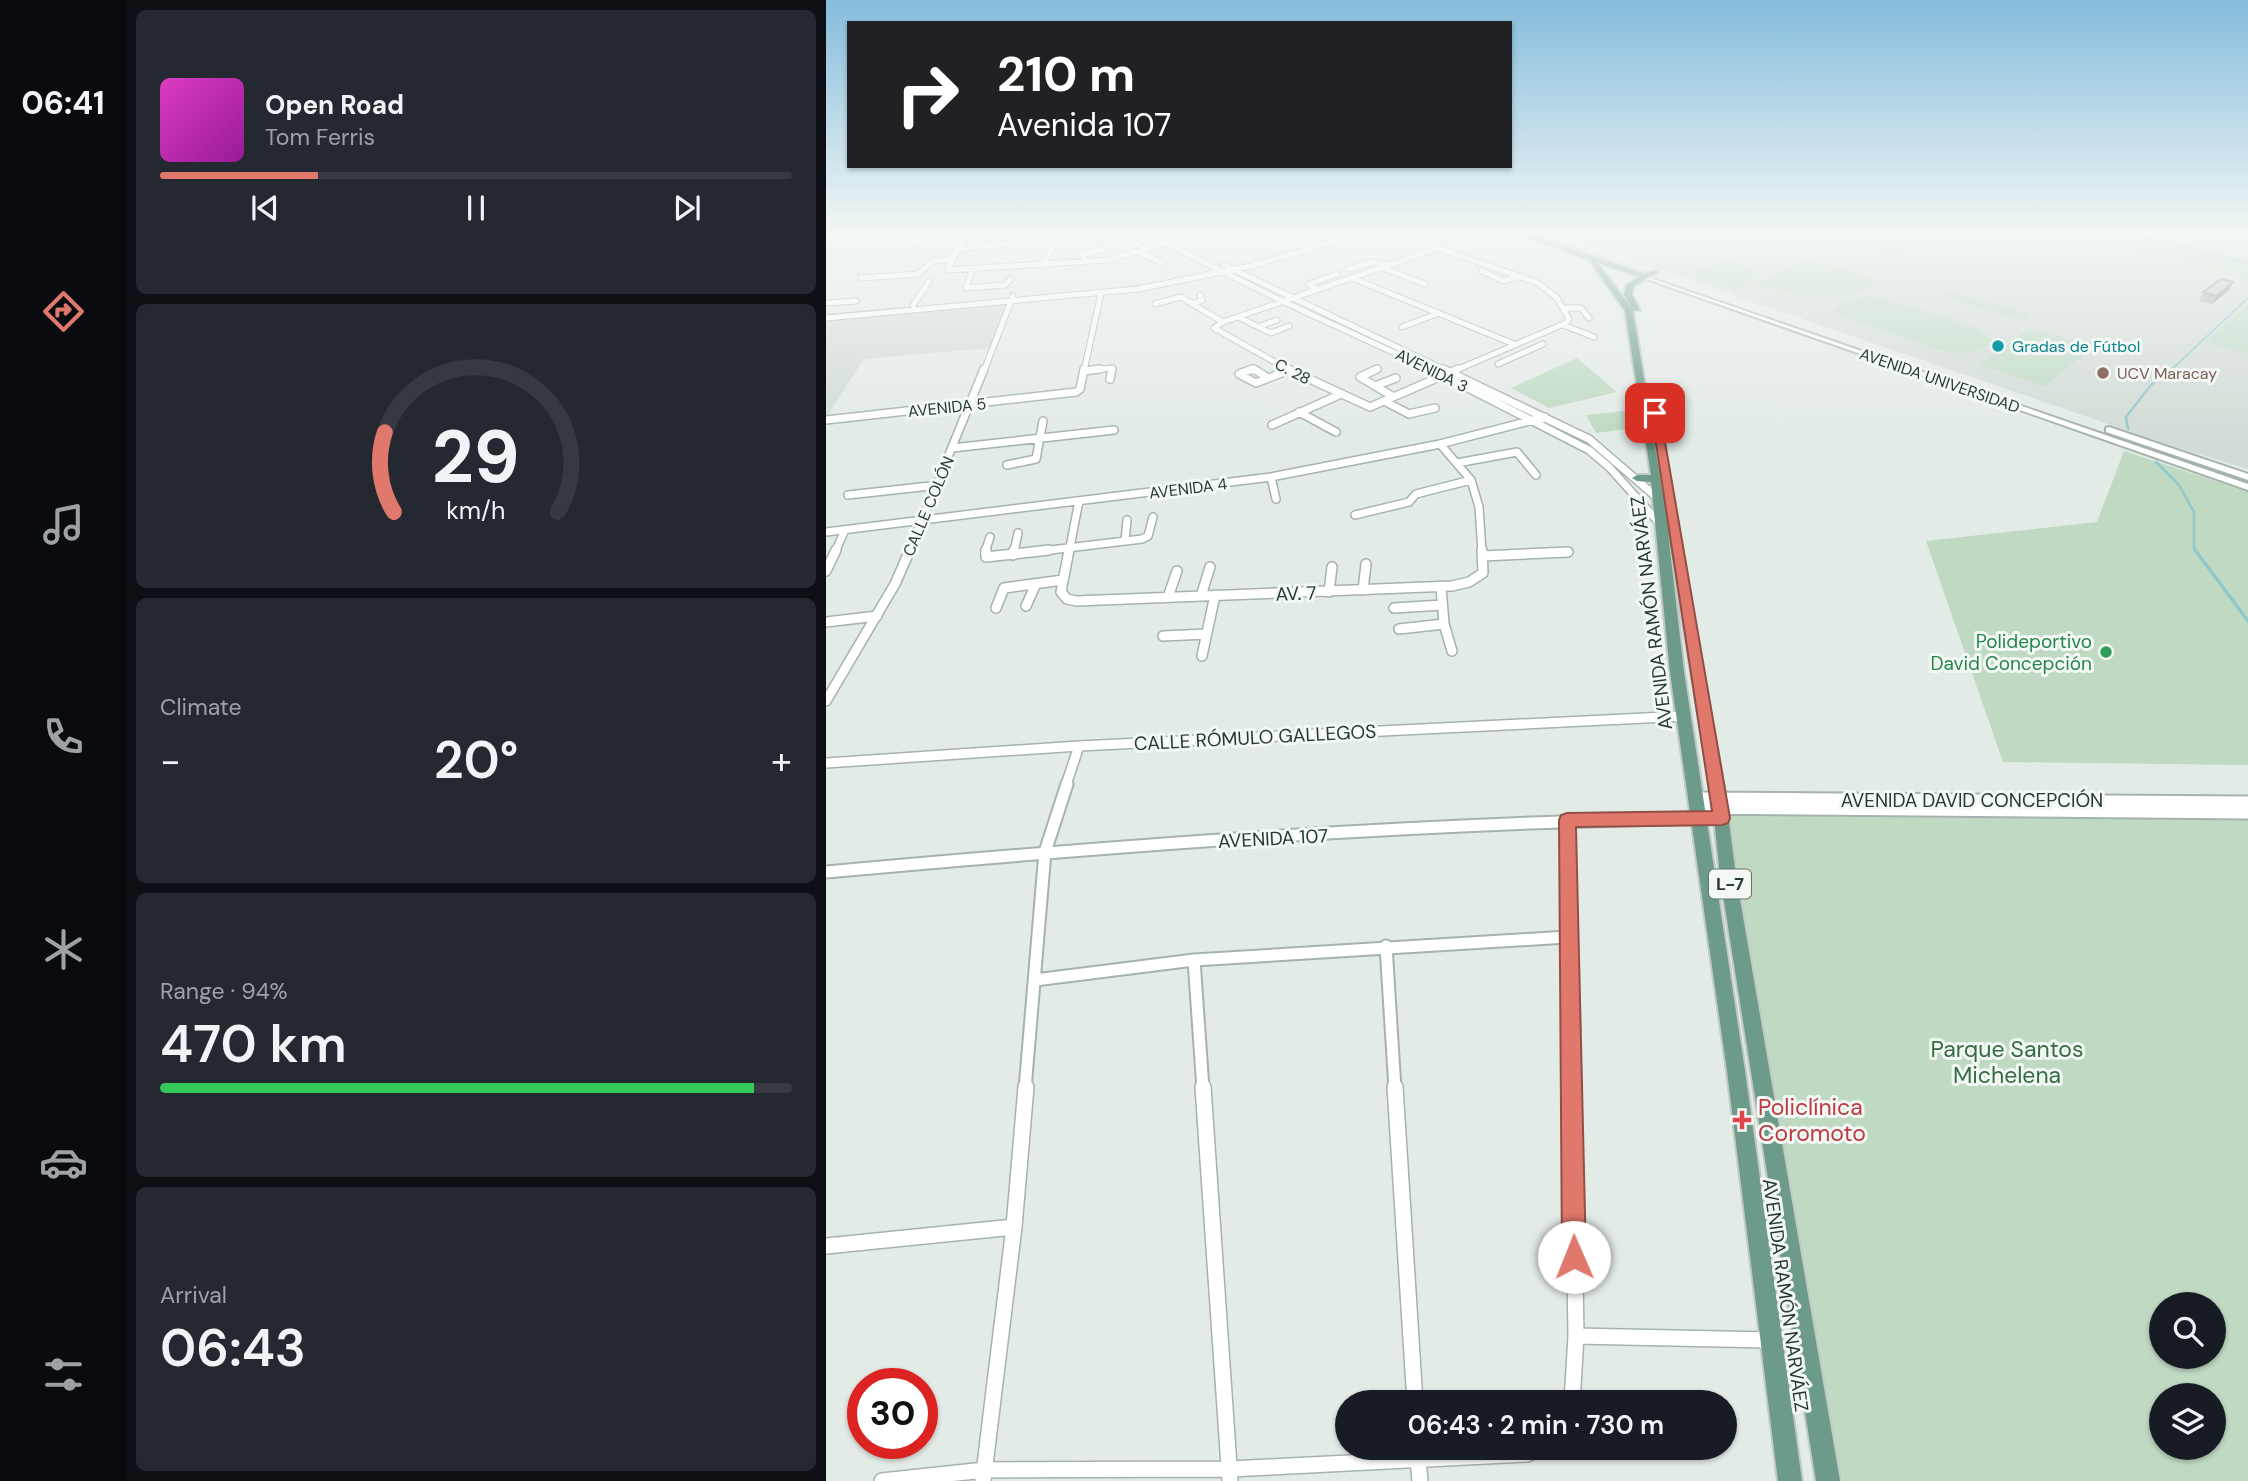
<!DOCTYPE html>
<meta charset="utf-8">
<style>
body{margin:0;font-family:"DM Sans",sans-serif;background:#242831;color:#f1f3f6;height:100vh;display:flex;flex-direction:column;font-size:26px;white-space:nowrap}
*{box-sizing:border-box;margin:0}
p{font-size:23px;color:#9ea1a6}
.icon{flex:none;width:38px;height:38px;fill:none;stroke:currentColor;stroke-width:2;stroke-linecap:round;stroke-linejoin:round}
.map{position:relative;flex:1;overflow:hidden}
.panel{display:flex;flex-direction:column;gap:10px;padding:10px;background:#0d0f14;width:700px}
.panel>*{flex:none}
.banner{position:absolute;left:21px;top:21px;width:665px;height:147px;border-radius:0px;box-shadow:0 2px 5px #0004;background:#202124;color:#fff;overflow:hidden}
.fabs{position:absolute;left:1323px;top:1292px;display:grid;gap:14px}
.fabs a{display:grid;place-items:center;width:77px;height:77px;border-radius:50%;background:#171b24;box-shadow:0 2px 5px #0004;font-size:35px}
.speed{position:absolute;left:21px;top:1368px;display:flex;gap:14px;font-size:35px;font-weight:700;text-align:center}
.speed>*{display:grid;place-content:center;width:91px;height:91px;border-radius:50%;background:#171b24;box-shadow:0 2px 5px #0004;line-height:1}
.speed .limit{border:10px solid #d22;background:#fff;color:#111}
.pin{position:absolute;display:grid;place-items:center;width:60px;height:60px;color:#fff;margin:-30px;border-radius:14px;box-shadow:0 4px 10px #0006}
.me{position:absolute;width:77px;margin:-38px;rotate:359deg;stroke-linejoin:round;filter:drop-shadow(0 0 5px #0008)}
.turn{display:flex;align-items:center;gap:24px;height:147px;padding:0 35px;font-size:32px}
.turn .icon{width:91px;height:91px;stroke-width:2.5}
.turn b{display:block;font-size:49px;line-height:60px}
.big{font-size:52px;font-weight:600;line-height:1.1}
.panel .widget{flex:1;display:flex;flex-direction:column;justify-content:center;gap:10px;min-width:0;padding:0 24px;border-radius:10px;background:#242831}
.panel .dial{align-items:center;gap:0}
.dial svg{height:182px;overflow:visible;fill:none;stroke:#363941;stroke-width:7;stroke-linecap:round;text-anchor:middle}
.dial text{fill:#f1f3f6;stroke:none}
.song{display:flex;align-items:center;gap:21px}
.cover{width:84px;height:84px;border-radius:10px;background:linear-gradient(135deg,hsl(310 70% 55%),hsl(300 70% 35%))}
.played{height:7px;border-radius:4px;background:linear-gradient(90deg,#e0796c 25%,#363941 25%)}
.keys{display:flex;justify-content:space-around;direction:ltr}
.heat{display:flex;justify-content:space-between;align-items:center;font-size:38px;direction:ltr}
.charge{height:10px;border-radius:5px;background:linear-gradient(90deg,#34c759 94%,#363941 0)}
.trip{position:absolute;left:509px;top:1390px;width:402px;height:70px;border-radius:35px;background:#171b24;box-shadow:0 2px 5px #0004;font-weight:600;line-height:70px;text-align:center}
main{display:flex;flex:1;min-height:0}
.menu{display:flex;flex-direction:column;width:126px;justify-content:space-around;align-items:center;background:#090b0e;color:#9ea1a6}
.menu .icon{width:49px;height:49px}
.menu .selected{color:#e0796c}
.menu b{font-size:32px;color:#f1f3f6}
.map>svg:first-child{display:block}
.built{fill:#d2dbd5}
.green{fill:#bfd9c3;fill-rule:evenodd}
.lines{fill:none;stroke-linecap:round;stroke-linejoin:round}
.stream-far2{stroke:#92c8c9;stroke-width:2}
.stream-far1{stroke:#92c8c9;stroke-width:2.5}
.stream{stroke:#92c8c9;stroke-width:3.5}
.minor-far4-casing{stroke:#a6b2ad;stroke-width:7}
.minor-far3-casing{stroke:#a6b2ad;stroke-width:10}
.minor-far2-casing{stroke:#a6b2ad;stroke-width:12}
.minor-far1-casing{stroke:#a6b2ad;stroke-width:15}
.minor-casing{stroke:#a6b2ad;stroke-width:18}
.tertiary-casing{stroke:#a6b2ad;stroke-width:4}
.primary-casing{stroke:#c2c8c6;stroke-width:4}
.minor-far4{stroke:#fff;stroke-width:5}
.minor-far3{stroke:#fff;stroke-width:7}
.minor-far2{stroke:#fff;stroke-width:9}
.minor-far1{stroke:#fff;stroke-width:11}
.minor{stroke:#fff;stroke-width:15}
.tertiary{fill:#fff;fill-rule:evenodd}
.primary{fill:#6d9b89;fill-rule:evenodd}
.wall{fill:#a2aca7}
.shaded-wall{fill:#848c88}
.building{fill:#bcc8c2;stroke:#848c88;stroke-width:2}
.route{fill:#e0796c;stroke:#924f46;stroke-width:2}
.culture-dot{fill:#0f9aa8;stroke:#f3f8f5;stroke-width:2.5}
.education-dot{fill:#8d6e63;stroke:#f3f8f5;stroke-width:2.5}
.leisure-dot{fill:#2e9e5b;stroke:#f3f8f5;stroke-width:2.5}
.health-dot{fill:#e0444e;stroke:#f3f8f5;stroke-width:2.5}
.labels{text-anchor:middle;stroke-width:6;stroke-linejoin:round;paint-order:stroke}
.far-culture-label{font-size:16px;fill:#0d838f;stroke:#f3f8f5;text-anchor:start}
.far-street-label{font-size:16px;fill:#253a32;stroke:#f3f8f5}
.far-education-label{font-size:16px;fill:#785e54;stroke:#f3f8f5;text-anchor:start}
.shield{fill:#f3f8f5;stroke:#63736c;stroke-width:2}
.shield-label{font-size:18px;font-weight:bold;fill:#253a32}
.street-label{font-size:19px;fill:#253a32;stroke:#f3f8f5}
.leisure-label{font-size:19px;fill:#27864d;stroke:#f3f8f5;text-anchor:end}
.near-park-label{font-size:23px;fill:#346c43;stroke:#f3f8f5}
.near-health-label{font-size:23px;fill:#be3a42;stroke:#f3f8f5;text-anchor:start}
</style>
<main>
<nav class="menu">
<b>06:41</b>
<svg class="icon selected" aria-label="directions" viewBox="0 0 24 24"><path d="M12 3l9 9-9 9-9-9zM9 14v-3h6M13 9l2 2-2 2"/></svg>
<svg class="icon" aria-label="music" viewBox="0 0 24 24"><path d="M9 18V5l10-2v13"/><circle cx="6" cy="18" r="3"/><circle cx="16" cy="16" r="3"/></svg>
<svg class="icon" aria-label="phone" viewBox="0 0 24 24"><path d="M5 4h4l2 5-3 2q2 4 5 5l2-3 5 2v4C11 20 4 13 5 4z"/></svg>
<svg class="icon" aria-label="climate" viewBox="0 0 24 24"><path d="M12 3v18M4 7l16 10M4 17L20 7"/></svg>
<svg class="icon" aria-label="car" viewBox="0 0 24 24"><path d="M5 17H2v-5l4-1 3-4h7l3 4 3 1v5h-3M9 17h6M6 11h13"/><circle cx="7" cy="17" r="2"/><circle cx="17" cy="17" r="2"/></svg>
<svg class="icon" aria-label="filters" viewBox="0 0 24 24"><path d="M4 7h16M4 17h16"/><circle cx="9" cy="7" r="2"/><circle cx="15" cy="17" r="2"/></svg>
</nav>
<section class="panel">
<div class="widget">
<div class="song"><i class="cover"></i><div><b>Open Road</b><p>Tom Ferris</p></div></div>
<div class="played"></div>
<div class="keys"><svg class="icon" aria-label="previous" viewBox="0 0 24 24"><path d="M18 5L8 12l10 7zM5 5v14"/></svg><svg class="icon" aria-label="pause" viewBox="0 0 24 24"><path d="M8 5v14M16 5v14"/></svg><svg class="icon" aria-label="next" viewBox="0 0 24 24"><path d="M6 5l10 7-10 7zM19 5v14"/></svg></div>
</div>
<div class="widget dial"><svg viewBox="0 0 100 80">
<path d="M14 69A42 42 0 1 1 86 69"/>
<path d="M14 69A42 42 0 0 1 10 34" stroke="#e0796c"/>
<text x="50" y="56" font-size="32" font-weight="700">29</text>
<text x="50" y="72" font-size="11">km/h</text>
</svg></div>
<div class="widget"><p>Climate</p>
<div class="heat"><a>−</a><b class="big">20°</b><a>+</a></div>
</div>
<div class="widget"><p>Range · 94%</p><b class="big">470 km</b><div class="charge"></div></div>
<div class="widget"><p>Arrival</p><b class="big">06:43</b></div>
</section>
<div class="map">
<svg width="1422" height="1481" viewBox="0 0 1422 1481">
<rect width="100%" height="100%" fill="#e3ebe7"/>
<path class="built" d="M721,231H1422V469L1346,446Z
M181,303L164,348L38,359L0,418V320Z"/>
<path class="green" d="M988,231H1040L1082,258Z
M1236,231H1294L1412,259L1422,263V278Z
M979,258L1055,281C1025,306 959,293 924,285Z
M900,260L926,270L931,277L912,291L860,275Z
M1124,291L1203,314L1194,320L1115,296Z
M1039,296L1057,298L1153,329L1165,338C1152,371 1088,341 1065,333C1047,327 1029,323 1013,314L1010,310L1016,302Z
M1422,304V354L1380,342Z
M1204,328L1267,347L1219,386L1154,365Z
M751,358L791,392L723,408L685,388Z
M808,410L817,427L770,433L760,415Z
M1298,451L1422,492V765L1177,762L1100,541L1271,522Z
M893,815L1422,819V1481H1009ZM1335,1304H1388V1356H1335ZM1335,1395H1388V1447H1335Z"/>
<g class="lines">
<path class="stream-far2" d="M1294,231L1422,263
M451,256L533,231
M411,266L430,262
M294,288L324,284
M0,315L77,308
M1344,371L1422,298"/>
<path class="stream-far1" d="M1302,429L1300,417L1325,385L1347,369
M1330,462L1353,485L1368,512V548L1371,552"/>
<path class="stream" d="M1369,550L1422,621"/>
<g class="minor-far4-casing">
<path id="minor-far4" d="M142,231L121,270L281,260L384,231
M315,231L458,302L608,371
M424,231L433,235
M380,240L406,231
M306,241L319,250
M87,242L137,239
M132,249L179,244
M312,252L336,263
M260,262L256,255L278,249
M217,265L233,234
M398,265L621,371
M557,268L599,284
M523,269L546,262L562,266
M146,270L140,288L179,285L185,279
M656,271L678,281L695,276
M35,278L92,274L107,261L126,259
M526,278L688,344
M491,290L483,284L511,274
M2,303L30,301
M329,304L355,297L397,322
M366,304L376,300L374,295
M87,305L103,282
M739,308H755L763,318
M0,318L312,289L425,266L544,231
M414,318L445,333L463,326
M737,325L768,337
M432,327L451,320
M576,327L613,313
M672,364L717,344
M158,371L187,296
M258,371L286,368L285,371
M258,371L275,293
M421,371H430
M460,371L463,370
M465,371L388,328L397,322L612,248L712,283L731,298L743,319L740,323L628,371
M547,371L552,369"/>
</g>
<g class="minor-far3-casing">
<path id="minor-far3" d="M426,369L413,374L430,383L463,370
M428,369L442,378
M462,369L544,407L632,369
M551,369L534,377L566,396
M605,369L763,450L784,468L835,525
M617,369L763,439L835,501
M258,371L274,369
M284,379L286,369
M549,386L570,378
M558,401L583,414L609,408
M473,412L510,432
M0,420L250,392L254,389L258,369
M446,425L513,395
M614,444L645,480L653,507L656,552
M126,448L288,430
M631,463L691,452L710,475
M181,465L210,459L217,421
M445,477L450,499
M22,495L113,485
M529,515L583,502L590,494L645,480
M0,532L445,477L614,444L719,417
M299,541L301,520
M9,552L19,530
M83,552L158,369
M159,552L164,537
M188,552L192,533
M208,552L316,539L322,536L327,517
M243,552L253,501"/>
</g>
<g class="minor-far2-casing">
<path id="minor-far2" d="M160,550V557L223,550
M243,550L235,592L241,599L250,601L626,586L643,582L657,573L656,550
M187,555L188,550
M657,556L742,552
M0,571L10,550
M615,587L618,624L626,651
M537,590L540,564
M503,592L506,567
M375,596L384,567
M342,597L351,571
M200,606L210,584
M170,608L178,588L237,580
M568,608L616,605
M0,622L51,616
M573,629L618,624
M337,636L381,634
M376,656L389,595
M0,701L69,584L84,550
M0,763L253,746L859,716
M240,785L253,746"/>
</g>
<g class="minor-far1-casing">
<path id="minor-far1" d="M870,798L1422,802
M871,808L1422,813
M741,820L746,1089
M0,872C298,845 597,822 896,818
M560,946L569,1089
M368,960L377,1089
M209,980L368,960L741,937
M199,1089L219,852L241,784"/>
</g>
<g class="minor-casing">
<path id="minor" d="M377,1087L404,1481
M569,1087L589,1402
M746,1087L750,1336L746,1402
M0,1246L188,1227
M750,1336L944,1340
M591,1447L594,1481
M56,1481L159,1470L404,1469L701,1454L714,1447
M157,1481L188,1227L200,1087"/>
</g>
<g class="tertiary-casing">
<path id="tertiary" d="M815,275L1422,484V490L815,277Z
M1283,427L1422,474V480L1280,432V428Z"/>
</g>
<g class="primary-casing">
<path id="primary" d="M685,231H695L819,274L828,270L832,272L808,286L806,295L814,310L807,311L837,496L841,495L846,498L900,799L910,876L1014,1481H990L894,876L886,799L842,533L858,672L919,1071L976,1481H952L901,1071L844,672L825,482L811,481L806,478L811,475H825L799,311L763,260ZM772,263L813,277L800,285L798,295L806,309Z"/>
</g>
<use href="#minor-far4" class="minor-far4"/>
<use href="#minor-far3" class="minor-far3"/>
<use href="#minor-far2" class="minor-far2"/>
<use href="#minor-far1" class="minor-far1"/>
<use href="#minor" class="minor"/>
<use href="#tertiary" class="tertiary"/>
<use href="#primary" class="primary"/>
</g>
<path class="wall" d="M1403,290L1386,304L1373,301L1377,292Z"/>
<path class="shaded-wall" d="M1407,282L1403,290L1386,304L1391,296Z"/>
<path class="building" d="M1395,279L1407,282L1391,296L1377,292Z"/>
<linearGradient id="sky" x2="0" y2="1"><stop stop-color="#85bcdc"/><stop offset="0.53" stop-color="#f2f6f4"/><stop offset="1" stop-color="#f2f6f4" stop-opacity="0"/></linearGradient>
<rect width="1422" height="438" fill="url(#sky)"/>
<path class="route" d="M825,411L834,413L904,818L902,823L896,825L750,827L760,1257L757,1266L748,1269L740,1266L736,1257L733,820L735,815L741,813L886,811Z"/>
<circle class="culture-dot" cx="1172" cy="346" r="7"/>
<circle class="education-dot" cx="1277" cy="373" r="7"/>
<circle class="leisure-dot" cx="1280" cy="652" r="7"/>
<path class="health-dot" d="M912.5 1109.5h7v7h7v7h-7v7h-7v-7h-7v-7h7z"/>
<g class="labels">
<g class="far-culture-label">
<text x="1186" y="352">Gradas de Fútbol</text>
</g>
<g class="far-street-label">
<text transform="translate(606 370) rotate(26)" y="6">AVENIDA 3</text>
<text transform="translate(467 371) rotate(27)" y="6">C. 28</text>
<text transform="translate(1114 380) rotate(19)" y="6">AVENIDA UNIVERSIDAD</text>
<text transform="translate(121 407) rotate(-6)" y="6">AVENIDA 5</text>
<text transform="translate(362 488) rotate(-7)" y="6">AVENIDA 4</text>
<text transform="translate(102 506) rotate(-67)" y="6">CALLE COLÓN</text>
</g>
<g class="far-education-label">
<text x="1291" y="379">UCV Maracay</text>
</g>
<rect class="shield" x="883" y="869.5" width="42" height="29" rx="5"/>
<g class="shield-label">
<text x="904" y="890">L-7</text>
</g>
<g class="street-label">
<text transform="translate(470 593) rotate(-2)" y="7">AV. 7</text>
<text transform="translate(825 613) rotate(-97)" y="7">AVENIDA RAMÓN NARVÁEZ</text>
<text transform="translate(429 737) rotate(-3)" y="7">CALLE RÓMULO GALLEGOS</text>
<text x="1146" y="807">AVENIDA DAVID CONCEPCIÓN</text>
<text transform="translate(447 838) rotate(-3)" y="7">AVENIDA 107</text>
<text transform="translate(960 1295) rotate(82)" y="7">AVENIDA RAMÓN NARVÁEZ</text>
</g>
<g class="leisure-label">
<text x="1266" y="648">Polideportivo<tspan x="1266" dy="22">David Concepción</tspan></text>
</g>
<g class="near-park-label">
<text x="1181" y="1057">Parque Santos<tspan x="1181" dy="26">Michelena</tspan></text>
</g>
<g class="near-health-label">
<text x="932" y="1115">Policlínica<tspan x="932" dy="26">Coromoto</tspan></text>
</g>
</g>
</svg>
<div class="fabs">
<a><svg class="icon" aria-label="search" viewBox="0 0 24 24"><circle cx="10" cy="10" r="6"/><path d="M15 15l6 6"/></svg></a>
<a><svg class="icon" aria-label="layers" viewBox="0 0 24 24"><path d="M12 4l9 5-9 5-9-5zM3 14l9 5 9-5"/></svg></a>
</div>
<div class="speed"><div class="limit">30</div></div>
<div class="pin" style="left:829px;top:413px;background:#d93025"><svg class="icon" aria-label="arrive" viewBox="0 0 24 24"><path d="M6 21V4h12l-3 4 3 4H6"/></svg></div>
<svg class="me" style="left:748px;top:1257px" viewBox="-20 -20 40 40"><circle r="19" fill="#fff"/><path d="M0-13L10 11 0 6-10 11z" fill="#e0796c"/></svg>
<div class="trip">06:43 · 2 min · 730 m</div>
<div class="banner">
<div class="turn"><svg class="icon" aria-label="right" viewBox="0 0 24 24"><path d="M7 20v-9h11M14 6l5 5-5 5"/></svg><div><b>210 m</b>Avenida 107</div></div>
</div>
</div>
</main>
